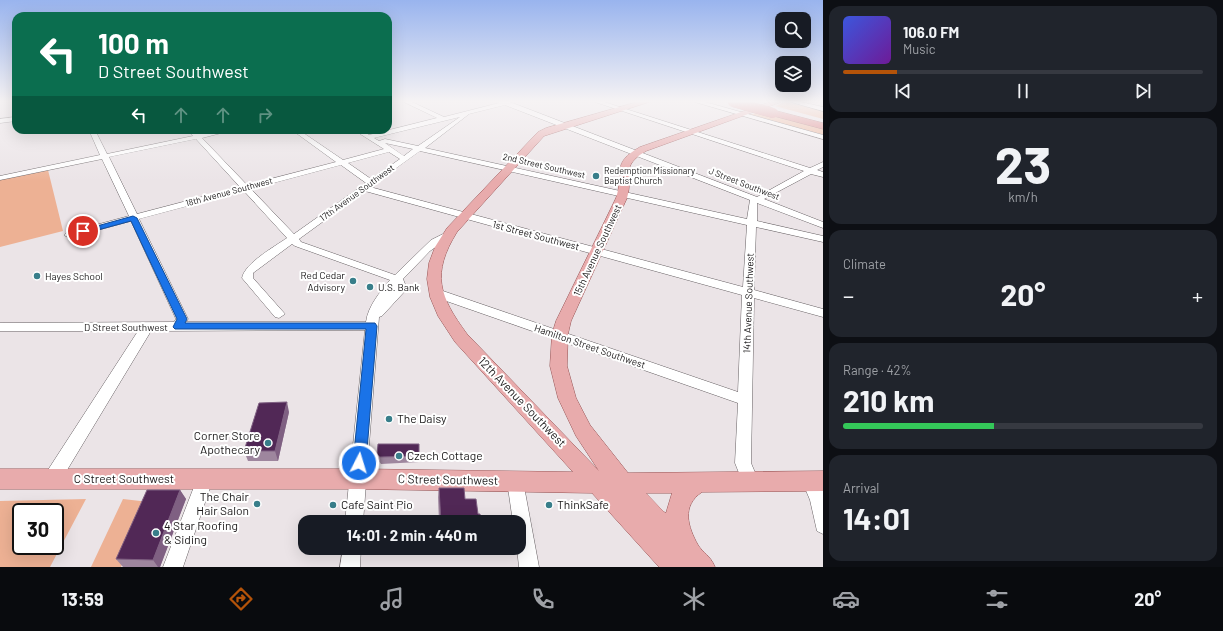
<!DOCTYPE html>
<meta charset="utf-8">
<style>
body{margin:0;font-family:Barlow,sans-serif;background:#20242c;color:#f1f3f6;height:100vh;display:flex;flex-direction:column;font-size:15px;white-space:nowrap}
*{box-sizing:border-box;margin:0}
p{font-size:13px;color:#9ea1a6}
.icon{flex:none;width:22px;height:22px;fill:none;stroke:currentColor;stroke-width:2;stroke-linecap:round;stroke-linejoin:round}
.map{position:relative;flex:1;overflow:hidden}
.side{display:flex;flex-direction:column;gap:6px;padding:6px;background:#0d0f14;width:400px}
.side>*{flex:none}
.top-card{position:absolute;left:12px;top:12px;width:380px;height:122px;border-radius:12px;box-shadow:0 4px 16px #0002;background:#0b6e4f;color:#fff;overflow:hidden}
.tools{position:absolute;left:775px;top:12px;display:grid;gap:8px}
.tools a{display:grid;place-items:center;width:36px;height:36px;border-radius:8px;background:#171b24;box-shadow:0 4px 16px #0002;font-size:20px}
.speed{position:absolute;left:12px;top:503px;display:flex;gap:8px;font-size:20px;font-weight:700;text-align:center}
.speed>*{display:grid;place-content:center;width:52px;height:52px;border-radius:50%;background:#171b24;box-shadow:0 4px 16px #0002;line-height:1}
.speed .limit{border:2px solid #111;border-radius:6px;background:#fff;color:#111}
.pin{position:absolute;display:grid;place-items:center;width:34px;height:34px;color:#fff;margin:-17px;border:2px solid #fff;border-radius:50%;box-shadow:0 1px 4px #0007}
.me{position:absolute;width:44px;margin:-22px;rotate:5deg;stroke-linejoin:round;filter:drop-shadow(0 0 3px #0008)}
.turn{display:flex;align-items:center;gap:14px;height:84px;padding:0 20px;font-size:18px}
.turn .icon{width:52px;height:52px;stroke-width:2.5}
.turn b{display:block;font-size:28px;line-height:34px}
.lanes{display:flex;align-items:center;height:38px;padding:0 20px;background:#0003;justify-content:center;gap:20px;direction:ltr}
.lanes .off{opacity:.35}
.big{font-size:30px;font-weight:700;line-height:1.1}
.side .tile{flex:1;display:flex;flex-direction:column;justify-content:center;gap:6px;min-width:0;padding:0 14px;border-radius:12px;background:#20242c}
.side .dial{align-items:center;gap:0}
.dial b{font-size:52px;line-height:1}
.song{display:flex;align-items:center;gap:12px}
.cover{width:48px;height:48px;border-radius:6px;background:linear-gradient(135deg,hsl(230 70% 55%),hsl(280 70% 35%))}
.played{height:4px;border-radius:2px;background:linear-gradient(90deg,#b45309 15%,#363941 15%)}
.keys{display:flex;justify-content:space-around;direction:ltr}
.heat{display:flex;justify-content:space-between;align-items:center;font-size:22px;direction:ltr}
.charge{height:6px;border-radius:3px;background:linear-gradient(90deg,#34c759 42%,#363941 0)}
.trip{position:absolute;left:298px;top:515px;width:228px;height:40px;border-radius:12px;background:#171b24;box-shadow:0 4px 16px #0002;font-weight:700;line-height:40px;text-align:center}
.menu{display:flex;height:64px;justify-content:space-around;align-items:center;background:#090b0e;color:#9ea1a6}
.menu .icon{width:28px;height:28px}
.menu .active{color:#b45309}
.menu b{font-size:18px;color:#f1f3f6}
main{display:flex;flex:1;min-height:0}
.map>svg:first-child{display:block}
.green{fill:#edb194;fill-rule:evenodd}
.lines{fill:none;stroke-linecap:round;stroke-linejoin:round}
.minor-casing{stroke:#676164;stroke-width:1}
.major-casing{stroke:#965455;stroke-width:1}
.highway-casing{stroke:#965455;stroke-width:1}
.minor{fill:#fff;fill-rule:evenodd}
.major{fill:#e8abac;fill-rule:evenodd}
.highway{fill:#d87375;fill-rule:evenodd}
.highway-bridge-casing{stroke:#965455;stroke-width:10;stroke-linecap:butt}
.highway-bridge{stroke:#d87375;stroke-width:10}
.wall{fill:#9e869e}
.shaded-wall{fill:#7f6082}
.building{fill:#512856;stroke:#7f6082}
.route{fill:#1a73e8;stroke:#114b97}
.poi-dot{fill:#387e8a;stroke:#fff;stroke-width:1.5}
.labels{text-anchor:middle;stroke-width:4;stroke-linejoin:round;paint-order:stroke}
.far-street-label{font-size:9px;fill:#1b191a;stroke:#fff}
.far-poi-label{font-size:9px;fill:#1b191a;stroke:#fff;text-anchor:start}
.street-label{font-size:10px;fill:#1b191a;stroke:#fff}
.poi-label{font-size:10px;fill:#1b191a;stroke:#fff;text-anchor:start}
.near-street-label{font-size:12px;fill:#1b191a;stroke:#fff}
.near-poi-label{font-size:12px;fill:#1b191a;stroke:#fff;text-anchor:start}
</style>
<main>
<div class="map">
<svg width="823" height="567" viewBox="0 0 823 567">
<rect width="100%" height="100%" fill="#ebe4e7"/>
<path class="green" d="M785,102L823,110V119L775,106Z
M760,111L823,128V135L750,115Z
M48,170L63,231L0,247V180Z
M86,499L50,567H0V501ZM21,512H55V546H21Z
M123,499L149,502L121,567H91Z"/>
<g class="lines">
<g class="minor-casing">
<path id="minor" d="M404,102H412L444,117L499,103L498,102H510L757,197L804,171L595,102H604L810,168L823,162V167L817,170L823,172V177L811,174L764,199L823,222V228L757,203V221L823,236V242L756,227L754,290L823,309V317L754,298L751,463L759,482L757,488L751,490L745,488L735,463L738,403L432,296L430,293L432,290H440L738,392L742,295L365,191L299,239L301,242L395,275L431,240L449,231L454,234L430,251L403,279L407,289L405,291L382,316L379,317L363,522H345L365,330L151,331L58,485L52,487L46,485L44,479L46,473L138,331H0V323L174,322L176,319L131,221L69,238L64,235L66,233L129,216L102,159L0,180V176L100,155L89,130H95L107,154L193,136L188,130H195L199,134L221,130H233L202,138L247,185L336,162L292,130H299L343,160L384,149L354,130H362L369,135L437,118ZM505,105L750,200L747,219L425,148L469,114ZM460,117L418,146L385,139L379,141L374,138ZM196,139L240,187L137,214L109,157ZM385,143L413,149L404,156ZM420,151L747,225L743,287L370,187ZM389,152L400,159L371,179L348,163ZM341,165L366,183L294,234L251,189ZM244,191L287,238C274,247 245,263 242,278L275,317L279,318L285,314L253,278V273L292,244L295,246L390,280C380,292 368,306 366,322H186L188,319L139,219Z
M695,102H705L823,135V139Z
M791,102H801L823,107V111Z
M16,117V121L0,123V119Z
M205,471L211,473L213,479L183,567H163L197,479L199,473Z
M515,473L521,475L523,481L539,567H519L517,548H519V522H513L507,481L509,475Z
M810,473L816,475L823,489V534L817,531L810,500L802,481L804,475Z
M343,548H361L360,567H340Z"/>
</g>
<g class="major-casing">
<path id="major" d="M637,102H649L544,136L457,232C431,274 439,296 467,334L599,471L576,436L558,398L550,366L552,334L556,321L616,198C625,172 610,164 640,147L770,102H781L646,151C619,167 634,174 627,198L571,321L568,334L567,366L576,398L590,425L628,473L823,471V491L702,492C681,506 688,527 698,545C703,553 710,555 715,567H659L592,493L358,489H0V469H358L573,472L455,342L438,316L430,297L427,279L429,263L435,247L447,228L538,132L546,128ZM646,493H672L666,513L664,512Z"/>
</g>
<g class="highway-casing">
<path id="highway" d="M773,110L823,123V129L770,115V111Z"/>
</g>
<use href="#minor" class="minor"/>
<use href="#major" class="major"/>
<use href="#highway" class="highway"/>
<g class="highway-bridge-casing">
<path id="highway-bridge" d="M733,102L773,113"/>
</g>
<use href="#highway-bridge" class="highway-bridge"/>
</g>
<path class="wall" d="M289,412L278,461H248L244,451Z
M419,444V462L381,464L378,460L377,454Z
M439,488L465,499L478,514L481,522H439L438,497Z
M180,490L186,499L160,567H123L116,559Z"/>
<path class="shaded-wall" d="M287,402L289,412L278,461L275,451Z
M180,490L186,499L160,567H158L153,560Z"/>
<path class="building" d="M287,402L275,451H244L259,403Z
M378,444H419V456L380,457L377,454Z
M439,488H464L465,499H476L478,514H480L481,522H441Z
M147,490H180L153,560L116,559Z"/>
<linearGradient id="sky" x2="0" y2="1"><stop stop-color="#99b4ee"/><stop offset="0.56" stop-color="#f6f3f4"/><stop offset="1" stop-color="#f6f3f4" stop-opacity="0"/></linearGradient>
<rect width="823" height="181" fill="url(#sky)"/>
<path class="route" d="M133,216L137,218L187,319L185,323H375L377,326L366,463L364,467L359,469L355,467L353,463L366,329H175L173,327L177,319L131,221L83,234L79,231Z"/>
<g class="poi-dot">
<circle cx="596" cy="176" r="4"/>
<circle cx="37" cy="276" r="4"/>
<circle cx="353" cy="281" r="4"/>
<circle cx="370" cy="287" r="4"/>
<circle cx="389" cy="419" r="4"/>
<circle cx="268" cy="443" r="4"/>
<circle cx="399" cy="456" r="4"/>
<circle cx="257" cy="504" r="4"/>
<circle cx="333" cy="505" r="4"/>
<circle cx="549" cy="505" r="4"/>
<circle cx="156" cy="533" r="4"/>
</g>
<g class="labels">
<g class="far-street-label">
<text transform="translate(544 166) rotate(13)" y="3">2nd Street Southwest</text>
<text transform="translate(744 184) rotate(21)" y="3">J Street Southwest</text>
<text transform="translate(229 192) rotate(-15)" y="3">18th Avenue Southwest</text>
<text transform="translate(357 193) rotate(-36)" y="3">17th Avenue Southwest</text>
</g>
<g class="far-poi-label">
<text x="604" y="174">Redemption Missionary<tspan x="604" dy="10">Baptist Church</tspan></text>
</g>
<g class="street-label">
<text transform="translate(536 235) rotate(15)" y="4">1st Street Southwest</text>
<text transform="translate(597 250) rotate(-65)" y="4">15th Avenue Southwest</text>
<text transform="translate(748 303) rotate(-88)" y="4">14th Avenue Southwest</text>
<text x="126" y="331">D Street Southwest</text>
<text transform="translate(590 346) rotate(19)" y="4">Hamilton Street Southwest</text>
</g>
<g class="poi-label">
<text x="345" y="279" text-anchor="end">Red Cedar<tspan x="345" dy="12">Advisory</tspan></text>
<text x="45" y="280">Hayes School</text>
<text x="378" y="291">U.S. Bank</text>
</g>
<g class="near-street-label">
<text transform="translate(522 402) rotate(46)" y="4">12th Avenue Southwest</text>
<text x="124" y="483">C Street Southwest</text>
<text transform="translate(448 480) rotate(1)" y="4">C Street Southwest</text>
</g>
<g class="near-poi-label">
<text x="397" y="423">The Daisy</text>
<text x="260" y="440" text-anchor="end">Corner Store<tspan x="260" dy="14">Apothecary</tspan></text>
<text x="407" y="460">Czech Cottage</text>
<text x="249" y="501" text-anchor="end">The Chair<tspan x="249" dy="14">Hair Salon</tspan></text>
<text x="341" y="509">Cafe Saint Pio</text>
<text x="557" y="509">ThinkSafe</text>
<text x="164" y="530">4 Star Roofing<tspan x="164" dy="14">&amp; Siding</tspan></text>
</g>
</g>
</svg>
<div class="tools">
<a><svg class="icon" aria-label="search" viewBox="0 0 24 24"><circle cx="10" cy="10" r="6"/><path d="M15 15l6 6"/></svg></a>
<a><svg class="icon" aria-label="layers" viewBox="0 0 24 24"><path d="M12 4l9 5-9 5-9-5zM3 14l9 5 9-5"/></svg></a>
</div>
<div class="speed"><div class="limit">30</div></div>
<div class="pin" style="left:83px;top:231px;background:#d93025"><svg class="icon" aria-label="arrive" viewBox="0 0 24 24"><path d="M6 21V4h12l-3 4 3 4H6"/></svg></div>
<svg class="me" style="left:359px;top:463px" viewBox="-20 -20 40 40"><circle r="17" fill="#1a73e8" stroke="#fff" stroke-width="3"/><path d="M0-11L8 9 0 5-8 9z" fill="#fff"/></svg>
<div class="trip">14:01 · 2 min · 440 m</div>
<div class="top-card">
<div class="turn"><svg class="icon" aria-label="left" viewBox="0 0 24 24"><path d="M17 20v-9H6M10 6l-5 5 5 5"/></svg><div><b>100 m</b>D Street Southwest</div></div>
<div class="lanes"><svg class="icon" aria-label="left" viewBox="0 0 24 24"><path d="M17 20v-9H6M10 6l-5 5 5 5"/></svg><svg class="icon off" aria-label="ahead" viewBox="0 0 24 24"><path d="M12 20V5M6 11l6-6 6 6"/></svg><svg class="icon off" aria-label="ahead" viewBox="0 0 24 24"><path d="M12 20V5M6 11l6-6 6 6"/></svg><svg class="icon off" aria-label="right" viewBox="0 0 24 24"><path d="M7 20v-9h11M14 6l5 5-5 5"/></svg></div>
</div>
</div>
<section class="side">
<div class="tile">
<div class="song"><i class="cover"></i><div><b>106.0 FM</b><p>Music</p></div></div>
<div class="played"></div>
<div class="keys"><svg class="icon" aria-label="previous" viewBox="0 0 24 24"><path d="M18 5L8 12l10 7zM5 5v14"/></svg><svg class="icon" aria-label="pause" viewBox="0 0 24 24"><path d="M8 5v14M16 5v14"/></svg><svg class="icon" aria-label="next" viewBox="0 0 24 24"><path d="M6 5l10 7-10 7zM19 5v14"/></svg></div>
</div>
<div class="tile dial"><b>23</b><p>km/h</p></div>
<div class="tile"><p>Climate</p>
<div class="heat"><a>−</a><b class="big">20°</b><a>+</a></div>
</div>
<div class="tile"><p>Range · 42%</p><b class="big">210 km</b><div class="charge"></div></div>
<div class="tile"><p>Arrival</p><b class="big">14:01</b></div>
</section>
</main>
<nav class="menu">
<b>13:59</b>
<svg class="icon active" aria-label="directions" viewBox="0 0 24 24"><path d="M12 3l9 9-9 9-9-9zM9 14v-3h6M13 9l2 2-2 2"/></svg>
<svg class="icon" aria-label="music" viewBox="0 0 24 24"><path d="M9 18V5l10-2v13"/><circle cx="6" cy="18" r="3"/><circle cx="16" cy="16" r="3"/></svg>
<svg class="icon" aria-label="phone" viewBox="0 0 24 24"><path d="M5 4h4l2 5-3 2q2 4 5 5l2-3 5 2v4C11 20 4 13 5 4z"/></svg>
<svg class="icon" aria-label="climate" viewBox="0 0 24 24"><path d="M12 3v18M4 7l16 10M4 17L20 7"/></svg>
<svg class="icon" aria-label="car" viewBox="0 0 24 24"><path d="M5 17H2v-5l4-1 3-4h7l3 4 3 1v5h-3M9 17h6M6 11h13"/><circle cx="7" cy="17" r="2"/><circle cx="17" cy="17" r="2"/></svg>
<svg class="icon" aria-label="filters" viewBox="0 0 24 24"><path d="M4 7h16M4 17h16"/><circle cx="9" cy="7" r="2"/><circle cx="15" cy="17" r="2"/></svg>
<b>20°</b>
</nav>
